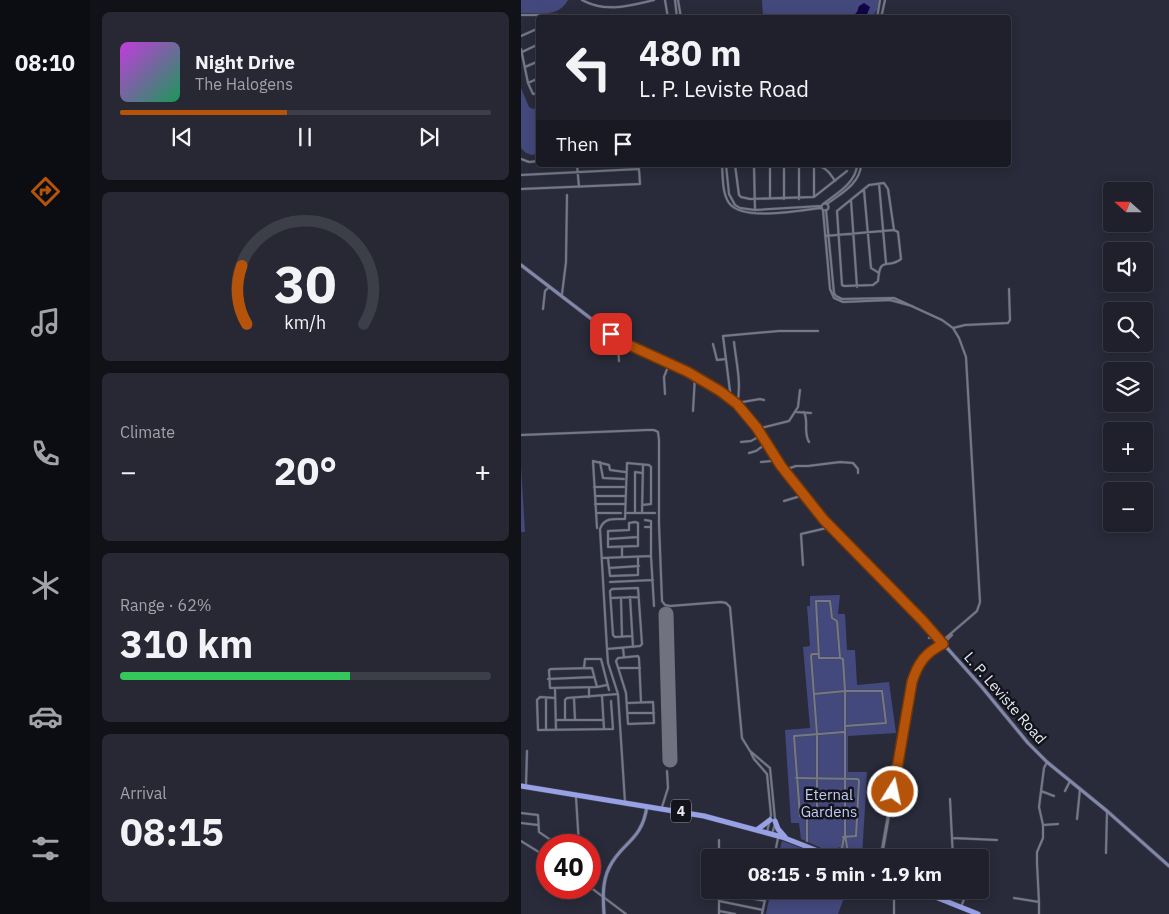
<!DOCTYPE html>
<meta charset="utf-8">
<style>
body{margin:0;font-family:"IBM Plex Sans",sans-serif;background:#272834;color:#f1f3f6;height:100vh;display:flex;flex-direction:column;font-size:19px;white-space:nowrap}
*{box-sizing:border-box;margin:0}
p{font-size:16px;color:#a1a3a9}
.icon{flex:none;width:28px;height:28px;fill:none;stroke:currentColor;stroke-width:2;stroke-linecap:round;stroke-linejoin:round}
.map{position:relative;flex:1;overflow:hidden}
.panel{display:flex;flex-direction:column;gap:12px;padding:12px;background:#111218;width:431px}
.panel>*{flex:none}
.banner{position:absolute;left:15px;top:15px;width:475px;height:152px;border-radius:5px;box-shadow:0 2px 12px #0003,0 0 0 1px #3c3e48;background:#1f202c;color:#f1f3f6;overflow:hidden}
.needle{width:32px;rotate:291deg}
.controls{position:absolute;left:582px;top:182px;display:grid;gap:10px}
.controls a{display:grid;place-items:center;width:50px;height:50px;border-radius:5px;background:#1f202c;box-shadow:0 2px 12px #0003,0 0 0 1px #3c3e48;font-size:25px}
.speed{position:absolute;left:15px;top:834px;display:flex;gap:10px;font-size:25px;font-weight:700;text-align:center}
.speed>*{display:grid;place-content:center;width:65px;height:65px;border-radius:50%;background:#1f202c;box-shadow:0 2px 12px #0003,0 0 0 1px #3c3e48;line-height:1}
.speed .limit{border:8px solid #d22;background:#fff;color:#111}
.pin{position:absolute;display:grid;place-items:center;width:42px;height:42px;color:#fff;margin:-21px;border-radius:10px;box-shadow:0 2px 8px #0006}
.me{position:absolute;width:55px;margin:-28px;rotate:10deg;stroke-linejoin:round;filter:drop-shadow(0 0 4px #0008)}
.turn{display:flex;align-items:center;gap:18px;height:105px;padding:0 20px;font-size:22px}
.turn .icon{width:65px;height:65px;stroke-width:2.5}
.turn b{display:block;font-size:35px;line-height:42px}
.then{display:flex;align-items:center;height:48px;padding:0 20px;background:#0003;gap:10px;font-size:19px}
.big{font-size:38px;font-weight:800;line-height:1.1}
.panel .tile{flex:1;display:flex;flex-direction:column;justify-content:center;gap:8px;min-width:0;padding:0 18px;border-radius:8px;background:#272834}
.panel .dial{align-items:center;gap:0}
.dial svg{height:130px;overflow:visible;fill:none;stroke:#3c3e48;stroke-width:7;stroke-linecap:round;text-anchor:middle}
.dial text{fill:#f1f3f6;stroke:none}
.song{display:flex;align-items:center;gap:15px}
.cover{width:60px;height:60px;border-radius:8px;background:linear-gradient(135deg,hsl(290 70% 55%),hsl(150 70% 35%))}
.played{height:5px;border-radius:2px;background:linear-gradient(90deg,#b45309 45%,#3c3e48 45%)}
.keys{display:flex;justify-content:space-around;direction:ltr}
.heat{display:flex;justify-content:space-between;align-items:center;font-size:28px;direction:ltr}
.charge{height:8px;border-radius:4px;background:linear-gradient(90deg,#34c759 62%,#3c3e48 0)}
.trip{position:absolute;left:180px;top:849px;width:288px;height:50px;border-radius:5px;background:#1f202c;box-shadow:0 2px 12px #0003,0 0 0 1px #3c3e48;font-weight:800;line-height:50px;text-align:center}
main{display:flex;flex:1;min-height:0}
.menu{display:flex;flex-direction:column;width:90px;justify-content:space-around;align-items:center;background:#0c0d12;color:#a1a3a9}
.menu .icon{width:35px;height:35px}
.menu .on{color:#b45309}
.menu b{font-size:22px;color:#f1f3f6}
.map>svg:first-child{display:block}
.green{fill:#44497d}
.water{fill:#100547}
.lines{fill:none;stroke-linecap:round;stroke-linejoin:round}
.runway{stroke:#707280;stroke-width:15}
.minor-casing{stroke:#454753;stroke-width:3}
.tertiary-casing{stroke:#454753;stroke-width:4.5}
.secondary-casing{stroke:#454753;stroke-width:4.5}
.trunk-casing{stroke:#454753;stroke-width:6}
.minor{stroke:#757889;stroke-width:2}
.tertiary{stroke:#757889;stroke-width:3}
.secondary{stroke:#8287ac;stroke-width:3}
.trunk{stroke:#98a1e6;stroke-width:5}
.route-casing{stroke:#753606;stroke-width:12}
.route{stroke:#b45309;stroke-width:9}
.labels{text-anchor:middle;stroke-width:5;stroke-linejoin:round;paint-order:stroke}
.shield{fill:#13141b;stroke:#a7a9b2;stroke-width:1}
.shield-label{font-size:14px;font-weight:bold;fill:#e7e9f3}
.street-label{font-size:15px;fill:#e7e9f3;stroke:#13141b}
.park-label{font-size:15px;fill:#c3caf2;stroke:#13141b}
</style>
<main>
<nav class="menu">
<b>08:10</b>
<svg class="icon on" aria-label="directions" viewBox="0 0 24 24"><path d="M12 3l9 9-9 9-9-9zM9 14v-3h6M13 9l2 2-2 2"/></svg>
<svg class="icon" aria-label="music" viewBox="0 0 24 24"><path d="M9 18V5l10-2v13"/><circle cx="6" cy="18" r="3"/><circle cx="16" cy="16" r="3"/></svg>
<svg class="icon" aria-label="phone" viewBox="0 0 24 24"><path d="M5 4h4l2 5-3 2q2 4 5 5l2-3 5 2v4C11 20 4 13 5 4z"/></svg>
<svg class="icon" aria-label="climate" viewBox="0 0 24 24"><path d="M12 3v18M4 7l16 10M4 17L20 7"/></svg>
<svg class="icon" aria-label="car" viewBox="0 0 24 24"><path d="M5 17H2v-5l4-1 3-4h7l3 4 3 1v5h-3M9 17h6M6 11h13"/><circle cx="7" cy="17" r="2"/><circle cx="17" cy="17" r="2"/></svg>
<svg class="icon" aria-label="filters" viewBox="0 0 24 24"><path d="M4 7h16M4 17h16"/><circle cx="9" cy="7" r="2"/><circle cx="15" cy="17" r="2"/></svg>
</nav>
<section class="panel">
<div class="tile">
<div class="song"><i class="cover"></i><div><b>Night Drive</b><p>The Halogens</p></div></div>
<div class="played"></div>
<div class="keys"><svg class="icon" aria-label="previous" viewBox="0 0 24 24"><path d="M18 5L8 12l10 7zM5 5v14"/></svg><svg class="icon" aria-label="pause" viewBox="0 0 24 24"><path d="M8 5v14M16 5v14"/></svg><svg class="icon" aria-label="next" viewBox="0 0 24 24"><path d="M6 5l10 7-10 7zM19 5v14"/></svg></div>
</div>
<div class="tile dial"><svg viewBox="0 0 100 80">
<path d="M14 69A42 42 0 1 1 86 69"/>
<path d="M14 69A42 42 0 0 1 11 33" stroke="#b45309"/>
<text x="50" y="56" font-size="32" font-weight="700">30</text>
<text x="50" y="72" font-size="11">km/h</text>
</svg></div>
<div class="tile"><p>Climate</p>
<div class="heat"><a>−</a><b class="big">20°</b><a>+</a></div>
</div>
<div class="tile"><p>Range · 62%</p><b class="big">310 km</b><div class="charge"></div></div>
<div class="tile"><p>Arrival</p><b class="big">08:15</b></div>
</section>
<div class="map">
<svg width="648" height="914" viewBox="0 0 648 914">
<rect width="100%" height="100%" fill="#292b3a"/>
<path class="green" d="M0,0H47C37,18 18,13 0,13Z
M241,0H359L357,9L350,18L242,17Z
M0,88L8,107L12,109L17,107L18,153L11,155L5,153L0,148Z
M0,466L4,532H0Z
M319,595L317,614H324L326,650H334L336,685L368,682L375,733L327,736V772H346L341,857H331L330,851L319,847L309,852L280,839L278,823H270L264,730L289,728L282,647L289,646L286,606H289V596Z
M261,841L283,849V851L298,857H257Z
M250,890H326L317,914H245Z"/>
<path class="water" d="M343,3L349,7L345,17H331L336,12L338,6Z"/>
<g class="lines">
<path class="runway" d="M145,614L149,760"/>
<g class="minor-casing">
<path id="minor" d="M61,0C85,13 108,6 133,0
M144,0L147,18
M154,0L156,18
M157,0L160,18
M0,15H36L46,18
M138,18L147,15
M356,18L359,0
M360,18L364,0
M0,36L18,28
M0,49L7,83L12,94L18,93
M1,52L18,44
M4,67L18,61
M7,83L18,78
M0,159L8,162L18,161
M56,165L58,187
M201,165C202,177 201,193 208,203C222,222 280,210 300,208
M205,165L208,194L214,205L219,208L234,210L300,206
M214,165L218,195L220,197L229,199L293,197L326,171
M233,165L234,210
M249,165V198
M293,165V197
M294,165C305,167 309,173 314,181
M0,175L118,169L119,184L0,189
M363,183L367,189L373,230L377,232L380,259C367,270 359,254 357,281L352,285L323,286L321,285L316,211L348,185Z
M358,184L365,263
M343,190L350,268L358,273
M263,199V165
M278,199V165
M330,200L336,287
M300.5 207a3.5 3.5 0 1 1 7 0a3.5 3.5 0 1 1-7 0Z
M302,204C315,194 335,183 336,165
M306,204C319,194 339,184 340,165
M302,210L309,289L313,298L322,302L369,300L391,306
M305,210L313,293L315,296L321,299L373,298L421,320L432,328L438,338L445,357L459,602L456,611L420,642
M304,236L373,230
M41,294L45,262L46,195
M22,309L24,291L28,287
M432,328L444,325L487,323L489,320L488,289
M213,342C215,361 221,385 216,404
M192,344L196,360L205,359
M98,361L97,345L100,340
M144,394L143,377L148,364
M210,399L202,336L258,331H297
M216,403L239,399L243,400
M172,411L174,376
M275,412L290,413
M283,412C288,422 282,432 288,442
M236,429L268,421L277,407L279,390
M0,435L126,430H133L137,432L138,440V524L141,601L144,605L149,606L200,602L205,603L209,607L221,738L229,751L249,768L254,819
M220,442L230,441L239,436
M228,453L235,451L246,443
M79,462L82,478L103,479
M240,462L250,461L255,458
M263,470L275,466H287L319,462L332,463L337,469V473
M73,487H103
M74,496H104
M263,501L283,495
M74,504H104
M114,512V472L121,473
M75,513H100
M104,513H134
M121,513L122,465
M114,522L117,523V546L87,547V531L108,530V523Z
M124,527H130
M76,528L72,461L88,465L89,470L104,472
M87,539L117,537
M101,547V557
M130,556L133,606
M81,558L130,556V521L124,520
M87,558L89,576L117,575V557
M282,565L280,534L310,527
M88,568L118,566
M89,582L132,580
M109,597L112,647
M90,598L117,597
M100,598L101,637
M408,638L415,636
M422,644L431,635
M102,648L103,657
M86,649L119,646L121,644L117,588L91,589L89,591L92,635L94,637L111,636
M319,658H298L295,601H309L311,618L316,621L319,658L322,659L324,691V835L328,858
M63,668L64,659H80L88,690
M71,668L76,687L29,688L28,670L30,669Z
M99,668H119
M27,679L73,677
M76,687L86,685
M68,688V697
M34,689L35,730
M293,694L324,691H361L365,723L324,726
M81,696L83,729
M25,698V730
M34,698L19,697L16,700L17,730L92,729L90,701
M53,698L54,720
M106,703L132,702L133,723L107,724L105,693L95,661L97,658L117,656L118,658L120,702
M107,713H133
M35,720H82
M44,720V700L46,698L97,694
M323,732L273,736L279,816L324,815
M230,753L233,759L246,774L250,815L246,832
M275,778L337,779L338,781L335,836L322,837
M5,786L6,751
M520,791L533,796
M544,791L549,781
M55,797L58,845
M429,799L432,858
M104,802L97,694L87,663L86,649L79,529C83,517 93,519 104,519L106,463L128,465L130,467V504L121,505
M141,807L147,788L146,771
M0,813L17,815L18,832L37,845
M296,817V734L290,656L291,654H297
M556,819L559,789
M0,823L17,825
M522,825L518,807L523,768L526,762
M251,834L254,824
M431,838L476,840
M198,840V858
M0,841L26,857
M31,841H58
M286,841V816
M198,853L217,858
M585,853L586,811
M311,854L321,848L323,837
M253,858L257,838
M69,887L105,914
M236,890L246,892
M373,890V914
M198,892L244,901
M493,898L518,902V914
M423,900L425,890
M198,901L242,910
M518,902L516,863V852L522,838V825L537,824
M440,907L445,894
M198,911L214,914
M198,914V890
M241,914L246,890"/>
</g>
<g class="tertiary-casing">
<path id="tertiary" d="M360,858L391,682C397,663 404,653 422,644"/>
</g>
<g class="secondary-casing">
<path id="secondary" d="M0,265L90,334L108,345L167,372L199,391L216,404L236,429L260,466L303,520L402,621L460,686L507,743L526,762L586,811L648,866
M83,914C82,899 81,882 88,868C100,842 121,842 126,806"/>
</g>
<g class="trunk-casing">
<path id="trunk" d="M0,786L183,816L261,837L315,858
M254,821L257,829L264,837
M237,829L249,820
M397,890L457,914"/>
</g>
<use href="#minor" class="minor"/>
<use href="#tertiary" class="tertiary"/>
<use href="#secondary" class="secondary"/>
<use href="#trunk" class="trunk"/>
</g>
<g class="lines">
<g class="route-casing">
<path id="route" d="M90,334L108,345L167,372L199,391L216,404L236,428L260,466L303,520L402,621L422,644C404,653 397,663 391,682L372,792"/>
</g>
<use href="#route" class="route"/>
</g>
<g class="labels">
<rect class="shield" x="150" y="799.5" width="20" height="23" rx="4"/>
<g class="shield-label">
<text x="160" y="816">4</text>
</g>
<g class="street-label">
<text transform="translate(484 698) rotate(49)" y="5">L. P. Leviste Road</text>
</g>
<g class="park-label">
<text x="308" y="800">Eternal<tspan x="308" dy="17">Gardens</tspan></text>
</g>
</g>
</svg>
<div class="controls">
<a><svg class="needle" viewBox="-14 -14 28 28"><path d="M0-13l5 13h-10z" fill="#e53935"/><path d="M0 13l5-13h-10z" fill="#a1a3a9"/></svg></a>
<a><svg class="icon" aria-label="sound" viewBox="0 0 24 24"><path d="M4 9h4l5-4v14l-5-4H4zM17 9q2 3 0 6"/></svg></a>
<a><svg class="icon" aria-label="search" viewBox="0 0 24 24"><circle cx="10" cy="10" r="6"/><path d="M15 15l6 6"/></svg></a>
<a><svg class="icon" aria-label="layers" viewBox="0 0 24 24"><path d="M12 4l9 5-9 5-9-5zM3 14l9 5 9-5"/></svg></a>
<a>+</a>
<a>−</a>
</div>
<div class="speed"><div class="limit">40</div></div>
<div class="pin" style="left:90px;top:334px;background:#d93025"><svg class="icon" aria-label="arrive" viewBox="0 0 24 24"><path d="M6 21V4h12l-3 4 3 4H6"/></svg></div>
<svg class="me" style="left:372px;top:792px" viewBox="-20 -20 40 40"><circle r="17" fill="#b45309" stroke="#fff" stroke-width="3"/><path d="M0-11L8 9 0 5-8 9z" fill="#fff"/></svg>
<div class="trip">08:15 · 5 min · 1.9 km</div>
<div class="banner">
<div class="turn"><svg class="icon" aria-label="left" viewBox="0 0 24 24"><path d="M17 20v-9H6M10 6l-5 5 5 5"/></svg><div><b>480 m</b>L. P. Leviste Road</div></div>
<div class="then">Then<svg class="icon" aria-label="arrive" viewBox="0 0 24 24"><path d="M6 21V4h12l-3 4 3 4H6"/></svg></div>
</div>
</div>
</main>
